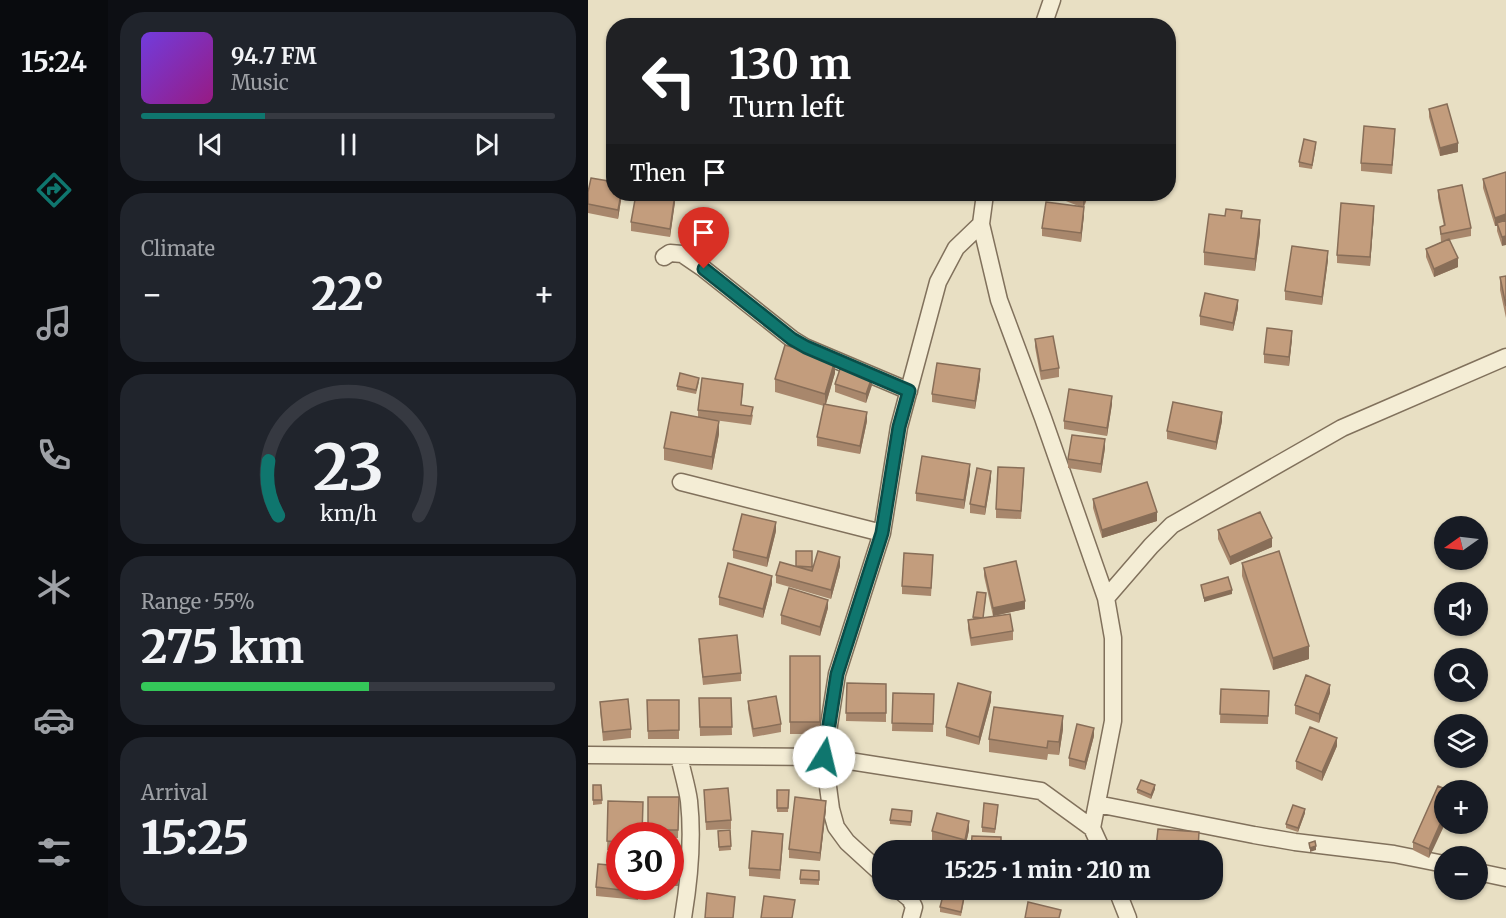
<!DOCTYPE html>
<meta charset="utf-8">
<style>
body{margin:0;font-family:Merriweather,serif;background:#20242c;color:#f1f3f6;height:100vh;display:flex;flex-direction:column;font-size:22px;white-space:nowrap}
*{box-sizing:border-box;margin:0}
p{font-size:20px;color:#9ea1a6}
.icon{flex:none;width:33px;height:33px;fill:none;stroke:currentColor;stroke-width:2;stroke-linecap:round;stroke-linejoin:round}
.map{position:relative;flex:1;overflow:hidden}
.sheet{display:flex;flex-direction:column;gap:12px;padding:12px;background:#0d0f14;width:480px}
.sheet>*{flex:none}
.hud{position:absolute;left:18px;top:18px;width:570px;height:183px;border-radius:24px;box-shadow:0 2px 4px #0004;background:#202124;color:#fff;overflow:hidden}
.needle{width:39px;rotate:256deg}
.buttons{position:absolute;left:846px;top:516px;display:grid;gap:12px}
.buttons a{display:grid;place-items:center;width:54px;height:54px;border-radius:50%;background:#171b24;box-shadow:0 2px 4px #0004;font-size:30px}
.speed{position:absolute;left:18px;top:822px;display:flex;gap:12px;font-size:30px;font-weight:700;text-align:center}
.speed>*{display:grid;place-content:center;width:78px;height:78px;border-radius:50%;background:#171b24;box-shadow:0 2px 4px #0004;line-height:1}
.speed .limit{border:9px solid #d22;background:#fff;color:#111}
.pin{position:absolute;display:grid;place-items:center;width:51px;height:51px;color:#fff;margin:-62px -26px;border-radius:50% 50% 50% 0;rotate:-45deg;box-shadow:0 0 6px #0007}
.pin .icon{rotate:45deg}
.me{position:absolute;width:66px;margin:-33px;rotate:9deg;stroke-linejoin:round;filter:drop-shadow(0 0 4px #0008)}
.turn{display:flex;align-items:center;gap:21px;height:126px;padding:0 24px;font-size:27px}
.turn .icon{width:78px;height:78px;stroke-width:2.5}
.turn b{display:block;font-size:42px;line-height:51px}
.then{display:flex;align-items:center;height:57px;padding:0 24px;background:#0003;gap:12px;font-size:22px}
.big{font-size:45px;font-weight:800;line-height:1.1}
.sheet .card{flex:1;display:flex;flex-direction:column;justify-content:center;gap:9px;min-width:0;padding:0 21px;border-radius:24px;background:#20242c}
.sheet .dial{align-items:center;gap:0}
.dial svg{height:156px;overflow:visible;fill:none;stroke:#363941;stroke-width:7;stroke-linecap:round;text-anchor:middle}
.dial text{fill:#f1f3f6;stroke:none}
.song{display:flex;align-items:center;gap:18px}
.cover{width:72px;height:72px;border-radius:9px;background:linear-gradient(135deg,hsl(260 70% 55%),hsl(310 70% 35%))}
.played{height:6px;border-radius:3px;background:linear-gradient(90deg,#0f766e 30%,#363941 30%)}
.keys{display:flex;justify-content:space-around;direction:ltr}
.heat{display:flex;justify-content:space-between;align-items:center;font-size:33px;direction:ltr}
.charge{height:9px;border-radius:4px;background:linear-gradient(90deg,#34c759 55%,#363941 0)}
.trip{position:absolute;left:284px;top:840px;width:351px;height:60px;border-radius:24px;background:#171b24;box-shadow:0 2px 4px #0004;font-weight:800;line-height:60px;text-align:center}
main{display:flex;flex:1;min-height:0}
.menu{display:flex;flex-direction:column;width:108px;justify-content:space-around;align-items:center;background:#090b0e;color:#9ea1a6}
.menu .icon{width:42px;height:42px}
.menu .current{color:#0f766e}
.menu b{font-size:27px;color:#f1f3f6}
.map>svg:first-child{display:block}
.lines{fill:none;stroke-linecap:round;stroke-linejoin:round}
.street-casing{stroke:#81715c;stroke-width:19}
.street{stroke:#f4edd5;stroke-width:16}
.wall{fill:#a8876c}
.shaded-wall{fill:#886e58}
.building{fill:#c39d7d;stroke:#886e58;stroke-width:1.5}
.route-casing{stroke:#0a4d48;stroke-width:15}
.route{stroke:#0f766e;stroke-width:10}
</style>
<main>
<nav class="menu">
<b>15:24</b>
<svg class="icon current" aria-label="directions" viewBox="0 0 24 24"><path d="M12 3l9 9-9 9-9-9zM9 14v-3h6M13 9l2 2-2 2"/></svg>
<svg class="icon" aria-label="music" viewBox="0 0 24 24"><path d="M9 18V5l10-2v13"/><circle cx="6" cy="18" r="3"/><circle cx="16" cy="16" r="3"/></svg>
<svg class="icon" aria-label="phone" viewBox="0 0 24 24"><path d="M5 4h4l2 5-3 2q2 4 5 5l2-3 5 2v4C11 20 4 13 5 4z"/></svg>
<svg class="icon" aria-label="climate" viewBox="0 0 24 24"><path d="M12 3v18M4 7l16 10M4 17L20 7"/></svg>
<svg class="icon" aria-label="car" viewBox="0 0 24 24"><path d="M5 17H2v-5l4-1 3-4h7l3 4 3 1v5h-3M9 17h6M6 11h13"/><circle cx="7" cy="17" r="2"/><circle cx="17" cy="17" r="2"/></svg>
<svg class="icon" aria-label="filters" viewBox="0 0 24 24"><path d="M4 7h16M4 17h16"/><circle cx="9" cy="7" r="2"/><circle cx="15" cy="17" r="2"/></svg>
</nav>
<section class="sheet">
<div class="card">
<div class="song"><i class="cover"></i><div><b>94.7 FM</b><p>Music</p></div></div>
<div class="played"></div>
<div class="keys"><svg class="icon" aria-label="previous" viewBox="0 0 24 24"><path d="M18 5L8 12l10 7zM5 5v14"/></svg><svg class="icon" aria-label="pause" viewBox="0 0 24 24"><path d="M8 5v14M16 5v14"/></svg><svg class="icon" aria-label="next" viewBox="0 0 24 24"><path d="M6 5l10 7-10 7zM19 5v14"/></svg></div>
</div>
<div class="card"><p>Climate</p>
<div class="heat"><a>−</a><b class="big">22°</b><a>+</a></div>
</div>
<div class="card dial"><svg viewBox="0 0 100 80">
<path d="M14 69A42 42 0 1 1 86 69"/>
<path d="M14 69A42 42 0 0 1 9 41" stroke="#0f766e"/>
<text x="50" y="56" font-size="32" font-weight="700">23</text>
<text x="50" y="72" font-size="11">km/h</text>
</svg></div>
<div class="card"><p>Range · 55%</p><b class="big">275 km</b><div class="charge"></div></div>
<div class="card"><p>Arrival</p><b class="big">15:25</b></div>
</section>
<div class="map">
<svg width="918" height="918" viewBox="0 0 918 918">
<rect width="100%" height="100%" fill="#e8dfc3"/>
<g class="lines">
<g class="street-casing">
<path id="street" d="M455,26L464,0
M397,194L393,224L411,300L455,418L518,598L525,638V721L504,828
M76,257L82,253L94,254L116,269L204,339L217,347L321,391
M93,482L294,533
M518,598L563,546L584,525L754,428L918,357
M0,755L236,757L453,791L504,828L514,850
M91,756C94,771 99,786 101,801C105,838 101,882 95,918
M509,804L666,835L707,842L806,854L856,864
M890,872L918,878
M294,874L259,842L248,827L243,809L236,757L249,674L294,533L311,427L350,282L368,248L393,224
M311,890L322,899L326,907L323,918
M529,890L540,918"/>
</g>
<use href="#street" class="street"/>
</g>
<path class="wall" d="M841,109L870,152L852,156L841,117Z
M807,137L804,174L773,171V163Z
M728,146L724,169L711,167V162Z
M918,172L914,246L909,231V226H907L895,188V179Z
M850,190L883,228V236L862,240L870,267L846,277L838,257V249L853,242L852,227L856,226L850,198Z
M0,192L34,194L30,219L0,213Z
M460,194H501L496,207V215L493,242L454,236V228L493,207Z
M87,202L82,237L43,231V222Z
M786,214L782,266L749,263V255Z
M654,218L672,233L667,271L616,265V252Z
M740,260L734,305L697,300V291Z
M918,276V318L912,290V277Z
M650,308L645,331L612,325V316Z
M447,339L471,368V377L453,380L447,347Z
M704,339L701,366L676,363V354Z
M247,373L238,404L279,421L272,454L229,446V437L236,406L187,392V379Z
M392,378L387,409L344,402V394Z
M111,382L108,394L89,390V386Z
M247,384L284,385L278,403L247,392Z
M155,392L153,405L165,415L163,425L126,420L131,434L124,470L76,460V448L110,417V410Z
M524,404L519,436L476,429V421Z
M634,421L628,450L579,439V431Z
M517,448L513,473L480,468V459Z
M382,473L376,509L328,501V493Z
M436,477L433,519L408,518V509Z
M403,479L397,515L382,513V504Z
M505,499L569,521L514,538L505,508Z
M630,530L684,547L642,565L630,539Z
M188,531L179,567L145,558V550Z
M224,551V571L252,566L243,599L188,583V575L208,566Z
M654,563L721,659L685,670L654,576Z
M345,564L343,596L314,594V586Z
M396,568L437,609L406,616L425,631V640L383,646L380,629V620L385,619L389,592L398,598L395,618L405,616L396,576Z
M184,584L175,618L131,605V597Z
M240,608L232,636L193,624V615Z
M111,639L153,673V681L115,685L111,648Z
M202,656H232V734H202Z
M259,683L298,684V722L258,721Z
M633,689L681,691L680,724L632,723Z
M305,693L346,694L345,732L304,731Z
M742,693L731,723L707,714V705Z
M111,698H143L144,735L112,736Z
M59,700H91V739H60Z
M160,701L193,724V732L165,737L160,709Z
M403,701L391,745L358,736V727Z
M12,702L43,729V738L15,741L12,710Z
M475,729L471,755L460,754L459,760L401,752V739Z
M506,736L497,770L481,766V758Z
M749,746L734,781L708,769V761Z
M5,785H13L14,804L5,805Z
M850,786L841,858L825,850V842Z
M549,789H567L563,799L549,793Z
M116,790L143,820V829L118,830Z
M189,790H201L200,812H189Z
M60,797H91L90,838H82V836H60Z
M20,801L32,836V850H19Z
M238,809L232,861L201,858V849Z
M410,809L407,833L394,832V827Z
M324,811L323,826L302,824V820Z
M717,813L710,832L698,828V824Z
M570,829L611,840L610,850H568Z
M142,830L143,850L131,851L130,831Z
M381,830L377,848L344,840V831Z
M195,842L192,879L161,876V868Z
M82,860H91L90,886H82Z
M231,871V885L212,884V879Z
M52,886L50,900L8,896V887Z
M485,890H503L502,897L485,895Z
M560,890H604L603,899L560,894Z
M376,901L373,916L352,912V907Z"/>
<path class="shaded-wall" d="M870,143V152L852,156V148Z
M33,194H34L30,219V210Z
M87,194V202L82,237V229Z
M496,194H501L495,207V195Z
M786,206V214L782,266V257Z
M496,207V215L493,242V233Z
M918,214V223H909V226H907V218Z
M672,220V233L667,271V259Z
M918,236V245L914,246V237Z
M740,251V260L734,305V297Z
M870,258V267L846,277V269Z
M650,300V308L645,331V323Z
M704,331V339L701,366V357Z
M247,360V373L237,407V394Z
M392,369V378L387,409V401Z
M284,377V385L278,403V394Z
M524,396V404L519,436V428Z
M279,412V421L272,454V446Z
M634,412V421L628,450V442Z
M131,421V434L124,470V457Z
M517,439V448L513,473V464Z
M382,464V473L376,509V500Z
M403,471V479L397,515V507Z
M569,512V521L514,538V530Z
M188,522V531L179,567V558Z
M684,538V547L642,565V557Z
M252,557V566L243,599V590Z
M184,576V584L175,618V609Z
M644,590V594L616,602V598Z
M240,600V608L232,636V627Z
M437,601V609L405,616V608Z
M721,646V659L685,670V658Z
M742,685V693L731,723V714Z
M403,692V701L391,745V737Z
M475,716V729L471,755V742Z
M506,728V736L497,770V762Z
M749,738V746L734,781V772Z
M567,785V789L563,799V795Z
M238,801V809L232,861V853Z
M717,809V813L710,832V828Z
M856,815L857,824L841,858V849Z
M381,821V830L377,848V840Z
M728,846V850L722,852V848Z"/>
<path class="building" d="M859,104L870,143L852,148L841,109Z
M776,126L807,129L804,165L773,163Z
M716,139L728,142L724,165L711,162Z
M918,172V214L907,218L895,179Z
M3,178L26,182V194H33L30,210L0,204V192Z
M874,185L883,228L853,234L852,227L857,225L850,190Z
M48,194H87L82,229L43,222Z
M458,202L496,207L493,233L454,228Z
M753,203L786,206L782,257L749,255Z
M638,209L654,211L653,218L672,220L667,259L616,252L621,214L637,216Z
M918,220V236L914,237L909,223Z
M861,239L870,258L846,269L838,249Z
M704,246L740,251L734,297L697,291Z
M918,276V306L912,277Z
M617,293L650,300L645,323L612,316Z
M679,328L704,331L701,357L676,354Z
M465,336L471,368L453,371L447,339Z
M197,345L247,360L237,394L187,379Z
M349,363L392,369L387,401L344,394Z
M253,366L284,377L278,394L247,384Z
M92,373L111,378L108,390L89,386Z
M114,378L155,384L153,405L165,407L163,416L110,410Z
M481,389L524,396L519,428L476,421Z
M585,402L634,412L628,442L579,431Z
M236,404L279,412L272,446L229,437Z
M83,412L131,421L124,457L76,448Z
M484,435L517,439L513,464L480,459Z
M334,456L382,464L376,500L328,493Z
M410,467L436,468L433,511L408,509Z
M389,468L403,471L397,507L382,504Z
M559,482L569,512L514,530L505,499Z
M672,512L684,538L642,557L630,530Z
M154,514L188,522L179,558L145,550Z
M208,551H224V567L208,566Z
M230,551L252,557L243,590L188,575L192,562L224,571Z
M691,551L721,646L685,658L654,563Z
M316,553L345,555L343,588L314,586Z
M428,561L437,601L405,608L396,568Z
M140,563L184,576L175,609L131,597Z
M640,577L644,590L616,598L613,585Z
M201,588L240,600L232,627L193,615Z
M389,592L398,593L395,618L385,617Z
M422,614L425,631L383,638L380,620Z
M149,635L153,673L115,677L111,639Z
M202,656H232V722H202Z
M718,675L742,685L731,714L707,705Z
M259,683L298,684V713H258Z
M370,683L403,692L391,737L358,727Z
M633,689L681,691L680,716L632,714Z
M305,693L346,694L345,724L304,723Z
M188,696L193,724L165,729L160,701Z
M111,698H143L144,727H112Z
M40,699L43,729L15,732L12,702Z
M59,700H91V730L60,731Z
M406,707L475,716L471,742L460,741L459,748L401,739Z
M489,724L506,728L497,762L481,758Z
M722,727L749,738L734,772L708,761Z
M553,780L567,785L563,795L549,789Z
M5,785H13L14,800H5Z
M850,786L860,790H856V815L841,849L825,842Z
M140,788L143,820L118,822L116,790Z
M189,790H201L200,808H189Z
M60,797H91L90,830H60Z
M207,797L238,801L232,853L201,849Z
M20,801L55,802L54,836H32V842L19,841Z
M396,803L410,805L407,829L394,827Z
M705,805L717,809L710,828L698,824Z
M304,809L324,811L323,822L302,820Z
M349,813L381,821L377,840L344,831Z
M570,829L611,832L610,850L568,847Z
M142,830L143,846L131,847L130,831Z
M164,831L195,834L192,870L161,868Z
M384,836L413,837V850H383Z
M727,841L728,846L722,848L721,843Z
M82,860H91L90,878H82Z
M10,864L32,866V886H51L50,892L8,887Z
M213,870L231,871V880L212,879Z
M485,890H503L502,893L485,891Z
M356,892L376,897L373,912L352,907Z
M119,893L147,897L145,918H117Z
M176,896L207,900L204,918H173Z
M440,902L473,910L471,918H437Z"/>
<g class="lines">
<g class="route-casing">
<path id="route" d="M116,269L204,339L218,347L321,391L311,427L294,533L249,674L236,757"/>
</g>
<use href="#route" class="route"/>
</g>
</svg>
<div class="buttons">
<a><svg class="needle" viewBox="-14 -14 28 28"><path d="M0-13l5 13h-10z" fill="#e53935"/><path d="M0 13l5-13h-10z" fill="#9ea1a6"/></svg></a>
<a><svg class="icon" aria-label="sound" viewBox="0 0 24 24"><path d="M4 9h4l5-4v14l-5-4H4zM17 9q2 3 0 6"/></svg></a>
<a><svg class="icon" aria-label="search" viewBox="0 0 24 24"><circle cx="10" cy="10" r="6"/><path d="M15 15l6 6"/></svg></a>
<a><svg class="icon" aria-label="layers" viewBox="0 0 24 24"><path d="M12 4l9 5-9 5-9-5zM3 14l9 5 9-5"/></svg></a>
<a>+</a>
<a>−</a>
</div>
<div class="speed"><div class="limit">30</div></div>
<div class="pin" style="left:116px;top:269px;background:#d93025"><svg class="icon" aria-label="arrive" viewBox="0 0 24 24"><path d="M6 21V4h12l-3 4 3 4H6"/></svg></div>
<svg class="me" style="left:236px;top:757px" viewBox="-20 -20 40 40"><circle r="19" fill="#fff"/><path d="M0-13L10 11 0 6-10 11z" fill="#0f766e"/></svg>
<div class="trip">15:25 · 1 min · 210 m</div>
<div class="hud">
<div class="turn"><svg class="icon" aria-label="left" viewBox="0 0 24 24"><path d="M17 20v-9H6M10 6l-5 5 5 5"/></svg><div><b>130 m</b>Turn left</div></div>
<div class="then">Then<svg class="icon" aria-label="arrive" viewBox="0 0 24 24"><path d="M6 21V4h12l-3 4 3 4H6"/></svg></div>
</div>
</div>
</main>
